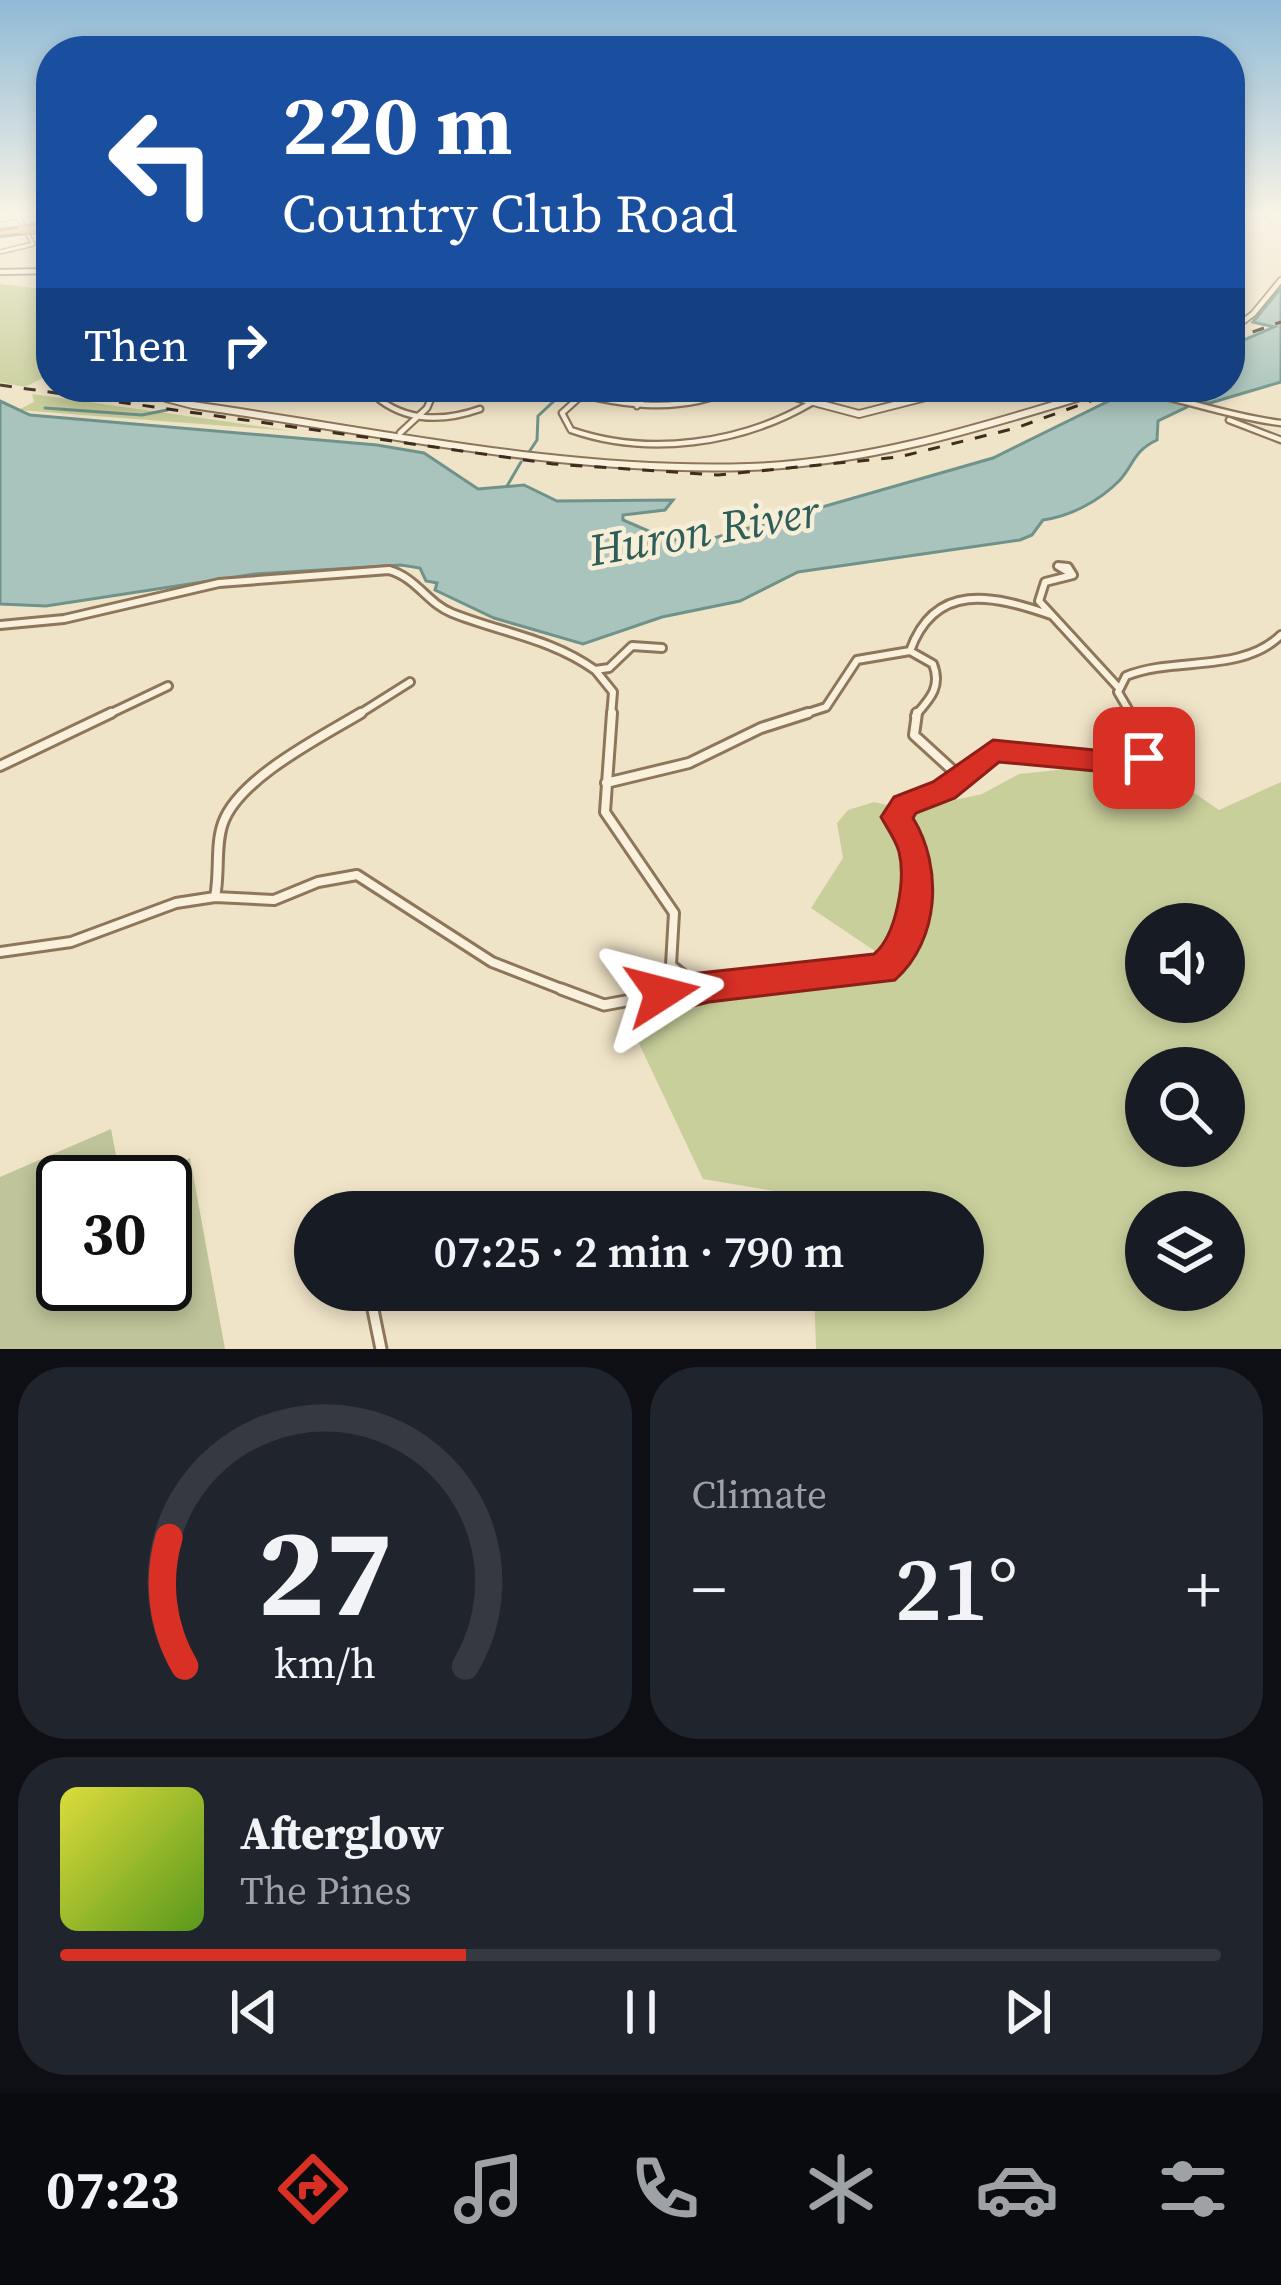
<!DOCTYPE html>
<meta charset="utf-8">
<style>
body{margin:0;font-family:"Source Serif 4",serif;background:#20242c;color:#f1f3f6;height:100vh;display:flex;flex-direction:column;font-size:45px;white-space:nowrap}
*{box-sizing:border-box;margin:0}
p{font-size:39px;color:#9ea1a6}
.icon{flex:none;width:66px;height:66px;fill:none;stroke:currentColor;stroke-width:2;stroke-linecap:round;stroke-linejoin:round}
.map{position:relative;height:1349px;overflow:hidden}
.drawer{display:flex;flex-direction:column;gap:18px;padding:18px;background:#0d0f14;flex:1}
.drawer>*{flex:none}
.guide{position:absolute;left:36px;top:36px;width:1209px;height:366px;border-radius:48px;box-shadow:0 6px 18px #0003;background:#1a4fa0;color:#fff;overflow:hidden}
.tools{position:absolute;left:1125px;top:903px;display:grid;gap:24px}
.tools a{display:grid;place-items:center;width:120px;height:120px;border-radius:50%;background:#171b24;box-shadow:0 6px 18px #0003;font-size:60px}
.speed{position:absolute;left:36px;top:1155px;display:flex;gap:24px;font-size:60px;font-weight:700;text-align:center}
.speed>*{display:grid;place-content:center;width:156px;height:156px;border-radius:50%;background:#171b24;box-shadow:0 6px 18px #0003;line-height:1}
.speed .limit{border:6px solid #111;border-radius:18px;background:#fff;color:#111}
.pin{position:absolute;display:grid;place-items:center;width:102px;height:102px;color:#fff;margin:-51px;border-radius:24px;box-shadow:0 6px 18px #0006}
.me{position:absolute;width:132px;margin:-66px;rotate:81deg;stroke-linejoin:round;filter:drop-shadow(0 0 9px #0008)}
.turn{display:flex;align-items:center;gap:42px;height:252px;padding:0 48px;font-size:54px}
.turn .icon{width:156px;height:156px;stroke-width:2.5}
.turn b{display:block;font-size:84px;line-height:102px}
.then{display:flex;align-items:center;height:114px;padding:0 48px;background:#0003;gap:24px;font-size:45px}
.big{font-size:90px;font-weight:600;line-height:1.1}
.drawer .card{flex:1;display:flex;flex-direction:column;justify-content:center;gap:18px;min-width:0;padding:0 42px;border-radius:48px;background:#20242c}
.drawer .dial{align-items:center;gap:0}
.dial svg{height:312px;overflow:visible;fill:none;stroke:#363941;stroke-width:7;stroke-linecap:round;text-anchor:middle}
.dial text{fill:#f1f3f6;stroke:none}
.song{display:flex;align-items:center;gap:36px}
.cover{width:144px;height:144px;border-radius:18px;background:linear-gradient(135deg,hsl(60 70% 55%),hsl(90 70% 35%))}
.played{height:12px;border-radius:6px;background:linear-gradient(90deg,#d93025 35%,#363941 35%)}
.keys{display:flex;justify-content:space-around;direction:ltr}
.heat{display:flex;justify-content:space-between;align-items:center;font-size:66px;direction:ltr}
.drawer .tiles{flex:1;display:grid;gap:18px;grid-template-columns:1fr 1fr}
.card:last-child{grid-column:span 2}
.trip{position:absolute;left:294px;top:1191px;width:690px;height:120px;border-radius:60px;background:#171b24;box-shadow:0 6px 18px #0003;font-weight:600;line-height:120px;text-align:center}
.tab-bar{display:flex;height:192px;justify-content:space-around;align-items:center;background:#090b0e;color:#9ea1a6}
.tab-bar .icon{width:84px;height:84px}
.tab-bar .current{color:#d93025}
.tab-bar b{font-size:54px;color:#f1f3f6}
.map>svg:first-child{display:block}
.green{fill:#c9cf9b;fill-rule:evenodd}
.cemetery{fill:#bfc49a}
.water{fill:#a9c4bc;stroke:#6f938a;stroke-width:3}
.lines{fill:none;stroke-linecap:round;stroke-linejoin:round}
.stream{stroke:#6f938a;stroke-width:3}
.minor-far4-casing{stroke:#8d765c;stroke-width:6}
.minor-far3-casing{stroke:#8d765c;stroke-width:9}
.minor-far2-casing{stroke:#8d765c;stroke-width:12}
.minor-far1-casing{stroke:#8d765c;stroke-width:14}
.minor-casing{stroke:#8d765c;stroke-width:15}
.tertiary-far1-casing{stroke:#8d765c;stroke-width:8}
.tertiary-casing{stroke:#8d765c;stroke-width:10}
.motorway-casing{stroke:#5b4430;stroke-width:6}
.minor-far4{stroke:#faf1dc;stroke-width:3}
.minor-far3{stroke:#faf1dc;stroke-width:4.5}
.minor-far2{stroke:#faf1dc;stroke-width:6}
.minor-far1{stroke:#faf1dc;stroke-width:8}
.minor{stroke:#faf1dc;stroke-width:9}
.tertiary-far1{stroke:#faf1dc;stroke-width:4.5}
.tertiary{stroke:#faf1dc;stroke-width:6}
.motorway{fill:#e0a458;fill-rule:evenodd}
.rail{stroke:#3d2e20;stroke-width:3;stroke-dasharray:12 12;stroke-linecap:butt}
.motorway-bridge-casing{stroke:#5b4430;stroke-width:10;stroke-linecap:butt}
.motorway-bridge{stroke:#e0a458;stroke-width:8}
.route{fill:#d93025;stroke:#8d1f18;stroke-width:3}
.labels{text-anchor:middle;stroke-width:9;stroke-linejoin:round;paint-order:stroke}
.water-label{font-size:45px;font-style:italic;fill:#2f5d5a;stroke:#f7eed8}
</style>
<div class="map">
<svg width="1281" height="1349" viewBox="0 0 1281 1349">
<rect width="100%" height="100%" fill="#f0e4c8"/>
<path class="green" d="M0,284L51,290V374L25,387L0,382Z
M32,394L293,431L18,410L34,402Z
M1075,768L1161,770L1219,810L1281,782V1349H816L814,1290H963V1212H811L810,1197L703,1179L626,1016L706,996L876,980L900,968L811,908L843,858L837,823L848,810L874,802L909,810L982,794L1019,774ZM1146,924H1224V1002H1146ZM1146,1068H1224V1146H1146ZM1146,1212H1224V1290H1146Z"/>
<path class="cemetery" d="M111,1129L121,1182H63V1284H165V1182H141L190,1158L225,1349H0V1177Z"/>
<path class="water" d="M1281,288V382L1210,403L1185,402L1187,407L1158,421L1157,440C1133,451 1134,465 1119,481C1099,501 1071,516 1043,520L1032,535L1020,540L798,572L740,601L662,617L583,644L494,618L435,590L437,583L426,581L420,568L401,565L255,574L46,606L0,604V401L30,415L377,445L424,453L478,489L524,485L557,501L673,500L665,510L623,515V520L667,539L700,542L993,458L1125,393L1168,396L1150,387H1230V346L1274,327L1253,322Z"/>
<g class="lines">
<path class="stream" d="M183,400L221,387
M45,408L142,415L167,410
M529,452L537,440L538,416L569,387
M507,486L521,462"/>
<g class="minor-far4-casing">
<path id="minor-far4" d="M1268,214L1270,220
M0,220L18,217
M1230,233L1240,243L1230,262
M0,252L33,244L17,214"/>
</g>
<g class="minor-far3-casing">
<path id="minor-far3" d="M550,387C615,403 675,418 738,387
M1115,387C1172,394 1223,416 1281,423
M582,395L562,413L571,430C648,457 741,444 811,403
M380,400C410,422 446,421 480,409
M637,406L655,387
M1229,420L1281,440
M400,433L427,408L436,387"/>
</g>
<g class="minor-far2-casing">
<path id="minor-far2" d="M1058,566L1068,567L1073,575Z
M1073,575L1045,582L1039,601L1118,687
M0,625L64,619L219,583L389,570C417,578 427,603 452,613C502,633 550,638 595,670L609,668L632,646L662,648
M910,651L933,664C942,687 930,699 915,716
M596,671L613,692L611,716
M105,716L168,686
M356,716L410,682
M798,716L826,707L857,660L910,651C935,581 993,595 1051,615
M1132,716L1118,692L1126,676C1175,656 1241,674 1281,635"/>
</g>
<g class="minor-far1-casing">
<path id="minor-far1" d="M612,713L605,812L674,913L671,965L697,986
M917,713L914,735L960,777
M0,766L111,713
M606,783L689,763L761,728L808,713
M215,897C220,873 215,845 223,823C239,778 321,737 361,713
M0,952L71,942L176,903L215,897L274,900L318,882L357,875L492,962L569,992
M662,992L669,968
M674,992L854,976L897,960L909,928L919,863L896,817L905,805L944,790L993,751L1138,762L1149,744L1130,713"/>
</g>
<g class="minor-casing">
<path id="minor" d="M561,989L604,1005L690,989
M661,996L663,989
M369,1290L381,1349"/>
</g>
<g class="tertiary-far1-casing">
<path id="tertiary-far1" d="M0,272L51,271
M1230,331L1253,314L1281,280"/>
</g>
<g class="tertiary-casing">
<path id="tertiary" d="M153,387L166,398L193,405C375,431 563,473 748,467C874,463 994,423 1113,387
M757,387L859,414L965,387"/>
</g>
<g class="motorway-casing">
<path id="motorway" d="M51,222V226L35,228L31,226Z
M25,228V232L0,235V231Z"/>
</g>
<use href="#minor-far4" class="minor-far4"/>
<use href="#minor-far3" class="minor-far3"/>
<use href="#minor-far2" class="minor-far2"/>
<use href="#minor-far1" class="minor-far1"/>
<use href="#minor" class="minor"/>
<use href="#tertiary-far1" class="tertiary-far1"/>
<use href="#tertiary" class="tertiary"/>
<use href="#motorway" class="motorway"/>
<path class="rail" d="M1230,340L1281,322
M0,385L553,464L718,475L899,457L1016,428L1129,387"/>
<g class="motorway-bridge-casing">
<path id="motorway-bridge" d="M22,230L37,229"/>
</g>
<use href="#motorway-bridge" class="motorway-bridge"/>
</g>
<linearGradient id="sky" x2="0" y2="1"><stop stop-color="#8fbad6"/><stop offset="0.53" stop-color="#f8f3e6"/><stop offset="1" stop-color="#f8f3e6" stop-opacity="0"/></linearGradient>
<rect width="1281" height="403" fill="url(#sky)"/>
<path class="route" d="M993,740L1125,753L1144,747L1159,758L1155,765L1127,774L999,762L955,798L916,813L913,818C943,867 940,940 895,980L709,1002L660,1014L646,1009L641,998L649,982L662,977L874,954C896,936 906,880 899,852C896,840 887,828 881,817L894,797L933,782Z"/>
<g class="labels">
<g class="water-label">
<text transform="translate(704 530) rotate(-10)" y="16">Huron River</text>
</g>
</g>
</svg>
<div class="tools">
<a><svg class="icon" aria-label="sound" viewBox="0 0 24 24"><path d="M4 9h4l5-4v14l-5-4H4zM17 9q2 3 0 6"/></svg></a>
<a><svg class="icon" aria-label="search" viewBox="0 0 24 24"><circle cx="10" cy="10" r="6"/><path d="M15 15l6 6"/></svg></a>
<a><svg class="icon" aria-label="layers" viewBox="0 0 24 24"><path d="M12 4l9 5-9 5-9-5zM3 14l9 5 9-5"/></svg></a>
</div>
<div class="speed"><div class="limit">30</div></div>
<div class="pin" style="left:1144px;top:758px;background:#d93025"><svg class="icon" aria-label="arrive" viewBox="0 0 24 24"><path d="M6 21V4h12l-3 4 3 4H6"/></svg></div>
<svg class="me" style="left:662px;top:993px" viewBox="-20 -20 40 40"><path d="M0-17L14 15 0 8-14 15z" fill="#d93025" stroke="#fff" stroke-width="4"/></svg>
<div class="trip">07:25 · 2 min · 790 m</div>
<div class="guide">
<div class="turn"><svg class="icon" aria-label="left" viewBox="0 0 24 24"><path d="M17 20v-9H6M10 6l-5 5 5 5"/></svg><div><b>220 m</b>Country Club Road</div></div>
<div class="then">Then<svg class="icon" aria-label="right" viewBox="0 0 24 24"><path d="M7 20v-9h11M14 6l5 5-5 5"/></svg></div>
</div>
</div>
<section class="drawer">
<div class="tiles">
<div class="card dial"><svg viewBox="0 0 100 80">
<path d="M14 69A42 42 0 1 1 86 69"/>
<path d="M14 69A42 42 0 0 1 10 36" stroke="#d93025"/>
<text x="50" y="56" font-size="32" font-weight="700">27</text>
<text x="50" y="72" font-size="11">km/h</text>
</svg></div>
<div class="card"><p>Climate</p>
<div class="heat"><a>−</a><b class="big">21°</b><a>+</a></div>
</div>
<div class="card">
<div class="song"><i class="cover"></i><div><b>Afterglow</b><p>The Pines</p></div></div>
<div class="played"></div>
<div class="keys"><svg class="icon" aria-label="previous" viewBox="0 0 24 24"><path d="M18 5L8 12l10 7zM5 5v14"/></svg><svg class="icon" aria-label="pause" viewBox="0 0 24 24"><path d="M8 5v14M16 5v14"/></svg><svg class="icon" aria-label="next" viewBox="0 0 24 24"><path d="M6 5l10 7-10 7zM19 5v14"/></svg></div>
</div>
</div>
</section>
<nav class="tab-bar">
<b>07:23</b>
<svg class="icon current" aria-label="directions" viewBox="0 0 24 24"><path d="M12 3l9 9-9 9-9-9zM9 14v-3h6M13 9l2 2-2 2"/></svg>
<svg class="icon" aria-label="music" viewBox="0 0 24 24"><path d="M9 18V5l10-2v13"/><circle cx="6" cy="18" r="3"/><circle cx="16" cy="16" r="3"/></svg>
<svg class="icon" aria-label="phone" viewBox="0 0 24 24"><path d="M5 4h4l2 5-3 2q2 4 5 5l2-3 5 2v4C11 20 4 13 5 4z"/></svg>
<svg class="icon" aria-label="climate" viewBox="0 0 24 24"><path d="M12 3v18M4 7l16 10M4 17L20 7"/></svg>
<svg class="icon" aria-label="car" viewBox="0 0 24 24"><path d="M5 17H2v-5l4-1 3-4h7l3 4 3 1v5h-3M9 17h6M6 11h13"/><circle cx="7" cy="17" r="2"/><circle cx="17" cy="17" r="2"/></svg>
<svg class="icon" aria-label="filters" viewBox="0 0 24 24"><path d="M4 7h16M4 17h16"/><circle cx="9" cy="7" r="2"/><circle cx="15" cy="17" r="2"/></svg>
</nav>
